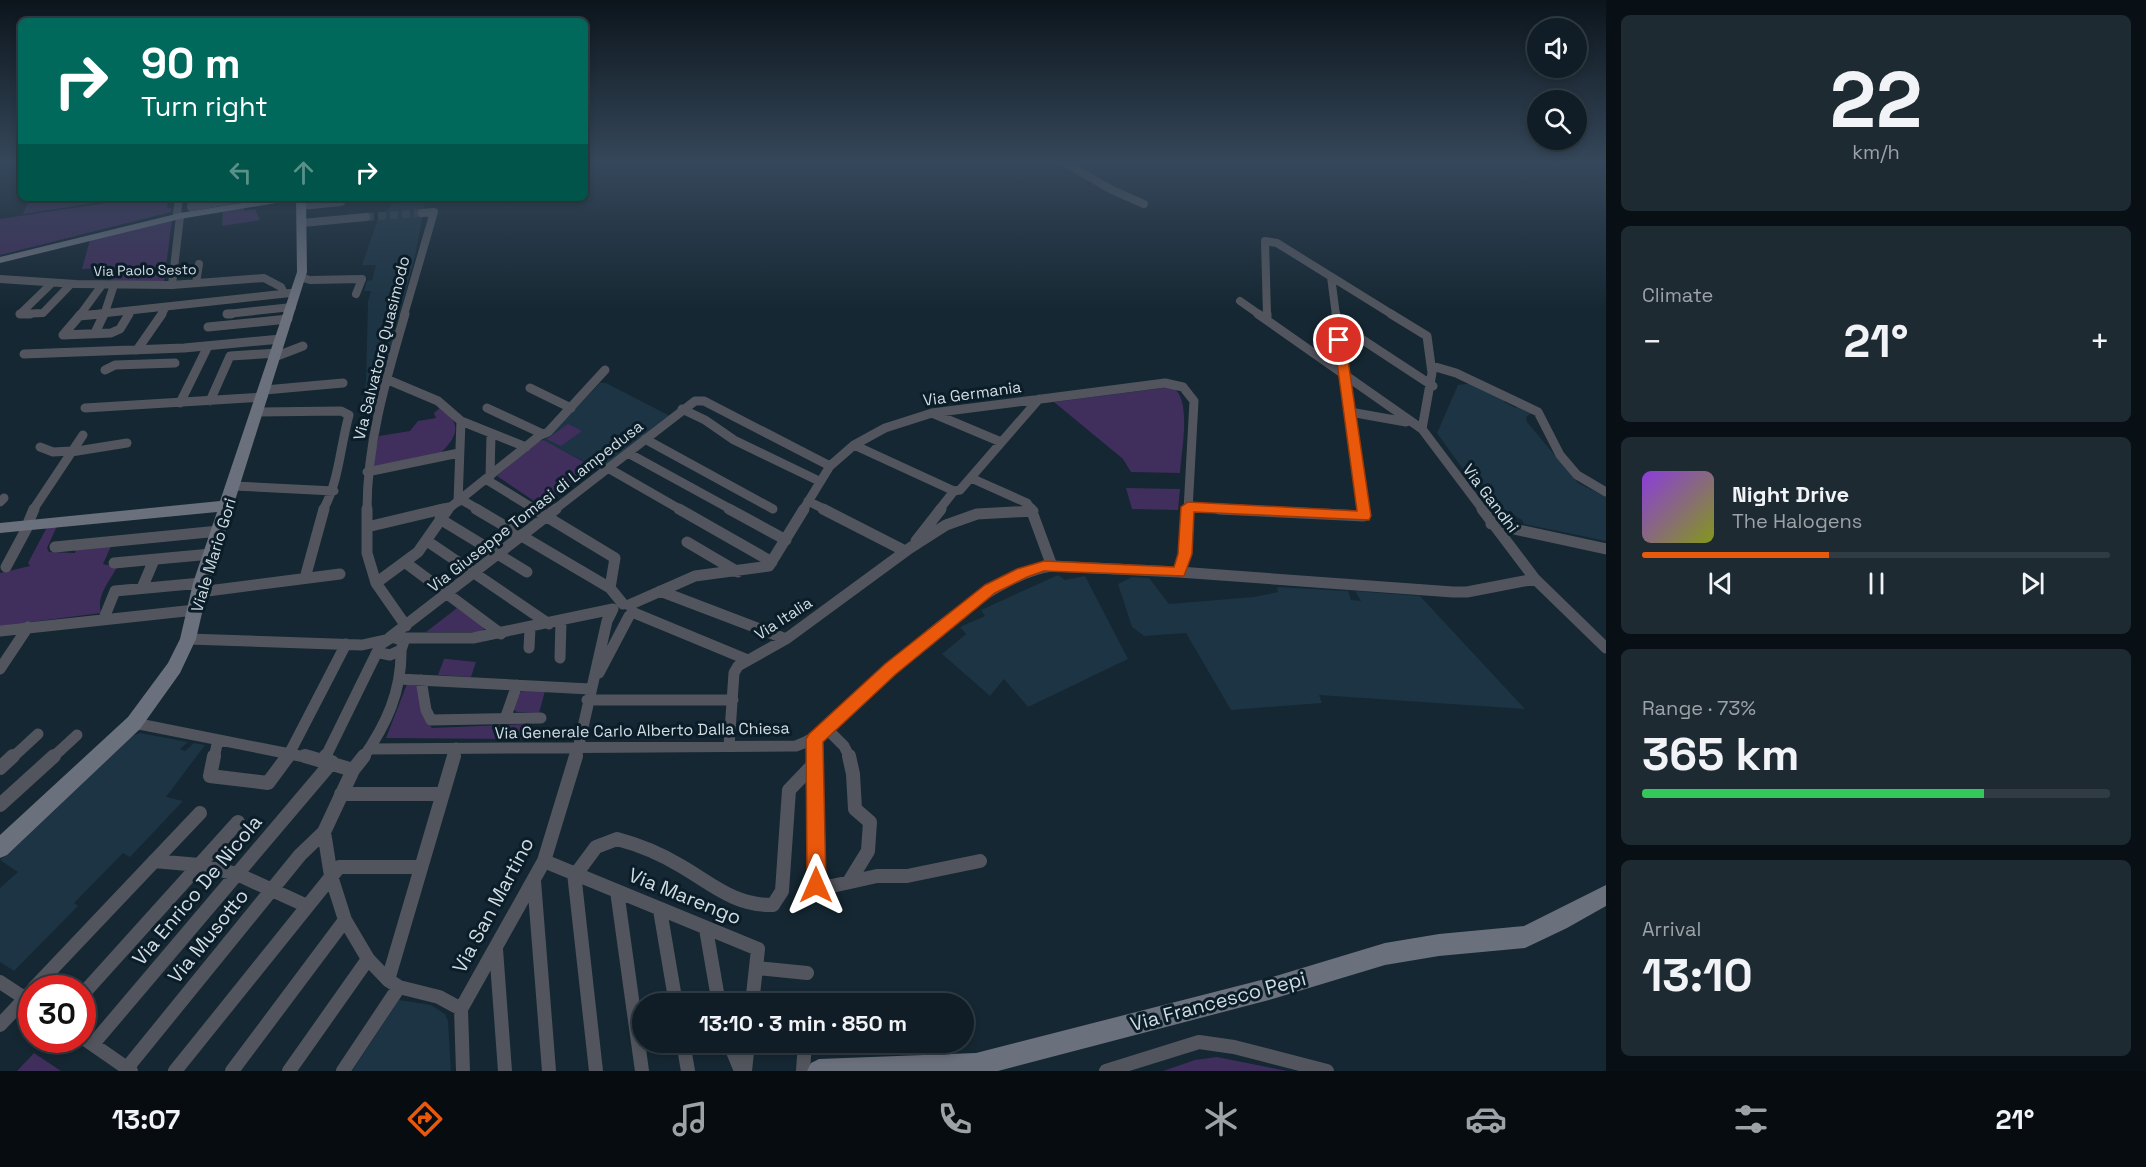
<!DOCTYPE html>
<meta charset="utf-8">
<style>
body{margin:0;font-family:"Space Grotesk",sans-serif;background:#1e2a32;color:#f1f3f6;height:100vh;display:flex;flex-direction:column;font-size:22px;white-space:nowrap}
*{box-sizing:border-box;margin:0}
p{font-size:20px;color:#9ca2a7}
.icon{flex:none;width:33px;height:33px;fill:none;stroke:currentColor;stroke-width:2;stroke-linecap:round;stroke-linejoin:round}
.map{position:relative;flex:1;overflow:hidden}
.drawer{display:flex;flex-direction:column;gap:15px;padding:15px;background:#091015;width:540px}
.drawer>*{flex:none}
.top-card{position:absolute;left:18px;top:18px;width:570px;height:183px;border-radius:9px;box-shadow:0 3px 9px #0003,0 0 0 2px #303b43;background:#00695c;color:#fff;overflow:hidden}
.controls{position:absolute;left:1527px;top:18px;display:grid;gap:12px}
.controls a{display:grid;place-items:center;width:60px;height:60px;border-radius:50%;background:#101d26;box-shadow:0 3px 9px #0003,0 0 0 2px #303b43;font-size:30px}
.speed{position:absolute;left:18px;top:975px;display:flex;gap:12px;font-size:30px;font-weight:700;text-align:center}
.speed>*{display:grid;place-content:center;width:78px;height:78px;border-radius:50%;background:#101d26;box-shadow:0 3px 9px #0003,0 0 0 2px #303b43;line-height:1}
.speed .limit{border:9px solid #d22;background:#fff;color:#111}
.pin{position:absolute;display:grid;place-items:center;width:51px;height:51px;color:#fff;margin:-26px;border:3px solid #fff;border-radius:50%;box-shadow:0 2px 6px #0007}
.me{position:absolute;width:66px;margin:-33px;rotate:0deg;stroke-linejoin:round;filter:drop-shadow(0 0 4px #0008)}
.turn{display:flex;align-items:center;gap:21px;height:126px;padding:0 24px;font-size:27px}
.turn .icon{width:78px;height:78px;stroke-width:2.5}
.turn b{display:block;font-size:42px;line-height:51px}
.lanes{display:flex;align-items:center;height:57px;padding:0 24px;background:#0003;justify-content:center;gap:30px;direction:ltr}
.lanes .off{opacity:.35}
.big{font-size:45px;font-weight:800;line-height:1.1}
.drawer .card{flex:1;display:flex;flex-direction:column;justify-content:center;gap:9px;min-width:0;padding:0 21px;border-radius:9px;background:#1e2a32}
.drawer .dial{align-items:center;gap:0}
.dial b{font-size:78px;line-height:1}
.song{display:flex;align-items:center;gap:18px}
.cover{width:72px;height:72px;border-radius:9px;background:linear-gradient(135deg,hsl(270 70% 55%),hsl(70 70% 35%))}
.played{height:6px;border-radius:3px;background:linear-gradient(90deg,#ea580c 40%,#303b43 40%)}
.keys{display:flex;justify-content:space-around;direction:ltr}
.heat{display:flex;justify-content:space-between;align-items:center;font-size:33px;direction:ltr}
.charge{height:9px;border-radius:4px;background:linear-gradient(90deg,#34c759 73%,#303b43 0)}
.trip{position:absolute;left:632px;top:993px;width:342px;height:60px;border-radius:30px;background:#101d26;box-shadow:0 3px 9px #0003,0 0 0 2px #303b43;font-weight:800;line-height:60px;text-align:center}
.dock{display:flex;height:96px;justify-content:space-around;align-items:center;background:#060c0f;color:#9ca2a7}
.dock .icon{width:42px;height:42px}
.dock .current{color:#ea580c}
.dock b{font-size:27px;color:#f1f3f6}
main{display:flex;flex:1;min-height:0}
.map>svg:first-child{display:block}
.built{fill:#1c3443}
.green{fill:#402e5c}
.lines{fill:none;stroke-linecap:round;stroke-linejoin:round}
.street-tunnel{stroke:#31424d;stroke-width:8;stroke-dasharray:8 4;stroke-linecap:butt}
.street-far3{stroke:#52555d;stroke-width:8}
.street-far2{stroke:#52555d;stroke-width:9}
.street-far1{stroke:#52555d;stroke-width:11}
.street{stroke:#52555d;stroke-width:14}
.secondary{fill:#6b707d;fill-rule:evenodd}
.route{fill:#ea580c;stroke:#983908;stroke-width:1.5}
.labels{text-anchor:middle;stroke-width:6;stroke-linejoin:round;paint-order:stroke}
.far-street-label{font-size:14px;fill:#d1dce3;stroke:#0b1d28}
.street-label{font-size:16px;fill:#d1dce3;stroke:#0b1d28}
.near-street-label{font-size:20px;fill:#d1dce3;stroke:#0b1d28}
</style>
<main>
<div class="map">
<svg width="1606" height="1071" viewBox="0 0 1606 1071">
<rect width="100%" height="100%" fill="#152732"/>
<path class="built" d="M398,198H426L415,256L385,370L371,411L359,412L366,383L368,301L371,291H364L367,281L372,280L376,265H362L378,219Z
M600,383H606L670,416L600,470L544,440Z
M1474,383L1506,399L1504,402L1516,408L1519,405L1533,412L1526,417L1527,422L1578,483L1606,497V541L1524,524L1522,520L1494,504H1488L1437,433L1458,385Z
M1058,575L1065,580L1085,576L1128,659L1028,707L1004,679L990,696L942,654L966,634L960,627L985,616L981,610Z
M1132,577L1149,578L1169,604L1254,597L1278,592L1277,587L1348,591L1351,600L1361,601L1355,591L1420,596L1525,709L1319,695L1322,703L1231,710L1186,633L1144,636L1132,627L1118,584Z
M140,733L188,742L180,749L185,751L194,743L205,745L166,797L183,801L130,857L123,853L74,903L78,906L14,971L0,962V888L18,872L0,860L132,736Z
M399,1000L431,1005L445,1014L448,1021L451,1071H352Z"/>
<path class="green" d="M30,198H128L23,214Z
M139,198H169L167,207L172,209L171,212L0,255V219Z
M244,207V211L255,209L260,220L222,226L223,210Z
M172,220L164,282L110,281L122,266L82,269L90,240Z
M1171,387C1193,395 1181,453 1180,473L1131,472L1123,459L1054,402Z
M442,406C460,425 460,433 441,453L376,467L372,464L379,436L410,431L418,421L436,418L434,413Z
M568,424L582,431L561,446L547,439Z
M544,440L593,467L545,503L550,507L546,509L497,476L537,441Z
M1126,488L1180,489L1178,510L1132,509Z
M57,526L47,548L49,552L75,553L76,548L112,544L103,564L117,567C109,583 96,595 101,613L0,626V573L30,566L28,563L47,527Z
M457,608L486,628L480,632H426Z
M444,659H447L476,662L471,677L438,675Z
M407,684L417,686L425,719L432,728L527,724L523,739L386,738Z
M523,691H545L539,713L517,712L513,709L517,694Z
M34,1053L61,1071H17Z
M1217,1057L1287,1071H1163L1195,1060Z"/>
<g class="lines">
<path class="street-tunnel" d="M366,217L422,213"/>
<path class="street-far3" d="M1062,161L1112,190L1144,204
M192,198L191,207L244,198
M301,206L341,202
M177,213L179,198
M302,223L366,217
M300,277L310,280L362,279L356,294
M1331,277L1336,315
M0,279L76,284L172,285L264,278L281,287L284,293
M52,283L20,314L43,313L71,284
M196,283L199,264
M172,285L180,216
M1240,301L1260,315
M227,314L292,307
M80,315L102,285
M88,315L290,293
M104,315L114,285
M128,315L130,311
M161,315L166,307
M404,315L434,212L422,213
M1267,315L1265,241L1277,243L1393,315"/>
<path class="street-far2" d="M20,314H30
M227,314H231
M1258,314L1422,429
M1267,314V320
M1336,314L1363,510
M1391,314L1427,336L1432,373L1422,429L1483,510
M79,316L101,314
M1337,323L1433,386
M208,327L288,319
M95,333L104,314
M63,335L111,333L120,329L129,314
M63,335L81,314
M137,350L162,314
M24,354L184,348L281,339
M277,356L303,346
M1432,366L1456,373L1538,412L1560,455L1577,475L1606,492
M105,370L115,365L175,363
M386,379L438,401L461,421L526,447
M530,388L571,408
M265,390L343,383
M210,401L230,356L278,353
M180,403L208,346
M85,408L263,397
M487,408L543,434
M682,409L705,420L734,440L819,481
M259,412L341,411L349,415C340,447 339,482 323,510
M1350,412L1406,422
M932,413L1001,442
M645,439L773,509
M854,445L954,491
M40,447L53,452L72,451
M71,452L127,443
M628,453L732,510
M608,468L681,510
M367,472L459,453
M490,477L491,434
M971,478L1027,503L1032,510
M487,480L536,510
M234,486L334,491
M954,491L960,490L1039,399
M462,500L479,510
M808,501L826,510
M0,502L4,498
M458,502L461,421
M1188,507L1248,510
M33,510L83,435
M367,510C367,442 386,379 405,314
M436,510L449,507
M447,510L539,436L548,432L605,370
M554,510L695,401H704L830,466
M803,510L830,466L854,445L885,428L932,413L1165,383L1183,387L1194,401L1188,510
M939,510L954,491"/>
<path class="street-far1" d="M367,509V553L376,583L406,626
M476,509L610,588L623,604
M534,509L615,558L610,588
M679,509L772,562
M729,509L786,540
M823,509L905,551
M1031,509L1052,566
M1219,509L1364,516L1363,509
M1482,509L1535,579L1606,648
M440,519L527,572
M29,521L34,509
M1491,524L1606,549
M367,527L443,509
M427,541L549,624
M916,541L941,509
M687,542L738,572
M55,547L219,531
M114,563L211,554
M406,563L501,634
M6,567L28,526
M1179,572L1185,554L1188,509
M305,578L324,509
M376,583L418,552L448,509
M142,588L154,560
M660,591L786,639
M200,592L340,574
M629,605L695,576L769,566L804,509
M632,612L748,660
M104,618L115,591L201,583
M0,631L195,610
M390,637L556,509
M401,638H473L613,609
M188,639L362,645L385,640
M529,648L530,628
M560,658L561,621
M0,669L28,627
M599,673L629,616
M399,679L590,689
M421,680L426,710L431,720L541,718
M587,700H733
M505,719L517,685
M134,723L310,758
M827,729L844,746L850,758
M815,739V758
M729,746L734,673L738,666L786,639L910,548L946,525L977,514L1033,511
M370,749L796,746C827,735 848,709 871,687C912,648 996,573 1052,566L1179,572L1453,592H1467L1535,579
M12,758L38,734
M52,758L77,735
M214,758L218,740
M287,758L346,644
M325,758L381,644L392,637L404,641L401,650L390,655L380,653L379,649
M363,758C386,725 402,691 401,650
M453,758L456,748
M576,758L607,621L612,611"/>
<path class="street" d="M214,756L210,776L268,783L288,756
M305,756L353,770L324,832L331,876L345,920L368,959L388,980L399,987L439,997L461,1009
M815,756L816,885L832,886L877,876H907L980,861
M324,760L326,756
M0,768L13,756
M353,770L364,756
M341,794H443
M0,805L54,756
M154,861L199,865L237,874L307,906
M544,861L758,949L752,1004
M574,873L596,1071
M576,874L596,847L617,839C640,845 661,854 681,866C712,884 735,906 773,905L782,891L789,790L816,762
M534,881L549,1071
M849,882L868,851L870,822L855,809L853,774L849,756
M617,891L642,1071
M660,910L676,1004
M706,929L719,1004
M496,949L505,1071
M756,968L807,973
M388,980L454,756
M0,982L32,1003
M34,988L200,813
M82,995L238,822
M0,1025L32,991
M82,1037L131,1071
M683,1042L688,1071
M729,1042L741,1071
M93,1044L332,762
M127,1068L300,855L324,832
M175,1071L339,867H421
M232,1071L345,920
M289,1071L368,959
M343,1071L399,987
M463,1071L461,1009L544,861L576,756
M745,1071L748,1042
M803,1071L805,1042
M1106,1071L1199,1042L1234,1047L1327,1071"/>
<path class="secondary" d="M271,198H293L288,201L180,219L0,263V257L180,213Z
M296,198H306L307,272L209,583L196,639L180,673L140,729L7,855L0,858V835L128,717L168,663L180,639L193,583L217,512L0,533V523L220,501L297,272Z
M1606,885V906L1567,928L1525,948L1439,956L1385,965L1269,1000L998,1071H807L811,1063L819,1059L976,1053L1269,978L1385,943L1439,934L1524,926Z"/>
</g>
<linearGradient id="sky" x2="0" y2="1"><stop stop-color="#0c151c"/><stop offset="0.52" stop-color="#35475a"/><stop offset="1" stop-color="#35475a" stop-opacity="0"/></linearGradient>
<rect width="1606" height="311" fill="url(#sky)"/>
<path class="route" d="M1339,337L1345,340L1371,516L1369,520L1194,512L1192,554L1184,576L1044,571L1027,577L995,593L896,674L823,742L826,885L823,891L816,894L810,891L807,885L806,739L809,734L885,664L985,585L1017,569L1044,561L1174,567L1178,554L1181,507L1188,502L1357,511L1334,340Z"/>
<g class="labels">
<g class="far-street-label">
<text transform="translate(145 270) rotate(-1)" y="5">Via Paolo Sesto</text>
</g>
<g class="street-label">
<text transform="translate(381 348) rotate(-76)" y="6">Via Salvatore Quasimodo</text>
<text transform="translate(972 393) rotate(-8)" y="6">Via Germania</text>
<text transform="translate(1491 498) rotate(53)" y="6">Via Gandhi</text>
<text transform="translate(535 506) rotate(-38)" y="6">Via Giuseppe Tomasi di Lampedusa</text>
<text transform="translate(213 555) rotate(-73)" y="6">Viale Mario Gori</text>
<text transform="translate(783 618) rotate(-33)" y="6">Via Italia</text>
<text transform="translate(642 730) rotate(-1)" y="6">Via Generale Carlo Alberto Dalla Chiesa</text>
</g>
<g class="near-street-label">
<text transform="translate(197 890) rotate(-50)" y="7">Via Enrico De Nicola</text>
<text transform="translate(685 896) rotate(22)" y="7">Via Marengo</text>
<text transform="translate(493 905) rotate(-62)" y="7">Via San Martino</text>
<text transform="translate(208 936) rotate(-51)" y="7">Via Musotto</text>
<text transform="translate(1218 1001) rotate(-15)" y="7">Via Francesco Pepi</text>
</g>
</g>
</svg>
<div class="controls">
<a><svg class="icon" aria-label="sound" viewBox="0 0 24 24"><path d="M4 9h4l5-4v14l-5-4H4zM17 9q2 3 0 6"/></svg></a>
<a><svg class="icon" aria-label="search" viewBox="0 0 24 24"><circle cx="10" cy="10" r="6"/><path d="M15 15l6 6"/></svg></a>
</div>
<div class="speed"><div class="limit">30</div></div>
<div class="pin" style="left:1339px;top:340px;background:#d93025"><svg class="icon" aria-label="arrive" viewBox="0 0 24 24"><path d="M6 21V4h12l-3 4 3 4H6"/></svg></div>
<svg class="me" style="left:816px;top:885px" viewBox="-20 -20 40 40"><path d="M0-17L14 15 0 8-14 15z" fill="#ea580c" stroke="#fff" stroke-width="4"/></svg>
<div class="trip">13:10 · 3 min · 850 m</div>
<div class="top-card">
<div class="turn"><svg class="icon" aria-label="right" viewBox="0 0 24 24"><path d="M7 20v-9h11M14 6l5 5-5 5"/></svg><div><b>90 m</b>Turn right</div></div>
<div class="lanes"><svg class="icon off" aria-label="left" viewBox="0 0 24 24"><path d="M17 20v-9H6M10 6l-5 5 5 5"/></svg><svg class="icon off" aria-label="ahead" viewBox="0 0 24 24"><path d="M12 20V5M6 11l6-6 6 6"/></svg><svg class="icon" aria-label="right" viewBox="0 0 24 24"><path d="M7 20v-9h11M14 6l5 5-5 5"/></svg></div>
</div>
</div>
<section class="drawer">
<div class="card dial"><b>22</b><p>km/h</p></div>
<div class="card"><p>Climate</p>
<div class="heat"><a>−</a><b class="big">21°</b><a>+</a></div>
</div>
<div class="card">
<div class="song"><i class="cover"></i><div><b>Night Drive</b><p>The Halogens</p></div></div>
<div class="played"></div>
<div class="keys"><svg class="icon" aria-label="previous" viewBox="0 0 24 24"><path d="M18 5L8 12l10 7zM5 5v14"/></svg><svg class="icon" aria-label="pause" viewBox="0 0 24 24"><path d="M8 5v14M16 5v14"/></svg><svg class="icon" aria-label="next" viewBox="0 0 24 24"><path d="M6 5l10 7-10 7zM19 5v14"/></svg></div>
</div>
<div class="card"><p>Range · 73%</p><b class="big">365 km</b><div class="charge"></div></div>
<div class="card"><p>Arrival</p><b class="big">13:10</b></div>
</section>
</main>
<nav class="dock">
<b>13:07</b>
<svg class="icon current" aria-label="directions" viewBox="0 0 24 24"><path d="M12 3l9 9-9 9-9-9zM9 14v-3h6M13 9l2 2-2 2"/></svg>
<svg class="icon" aria-label="music" viewBox="0 0 24 24"><path d="M9 18V5l10-2v13"/><circle cx="6" cy="18" r="3"/><circle cx="16" cy="16" r="3"/></svg>
<svg class="icon" aria-label="phone" viewBox="0 0 24 24"><path d="M5 4h4l2 5-3 2q2 4 5 5l2-3 5 2v4C11 20 4 13 5 4z"/></svg>
<svg class="icon" aria-label="climate" viewBox="0 0 24 24"><path d="M12 3v18M4 7l16 10M4 17L20 7"/></svg>
<svg class="icon" aria-label="car" viewBox="0 0 24 24"><path d="M5 17H2v-5l4-1 3-4h7l3 4 3 1v5h-3M9 17h6M6 11h13"/><circle cx="7" cy="17" r="2"/><circle cx="17" cy="17" r="2"/></svg>
<svg class="icon" aria-label="filters" viewBox="0 0 24 24"><path d="M4 7h16M4 17h16"/><circle cx="9" cy="7" r="2"/><circle cx="15" cy="17" r="2"/></svg>
<b>21°</b>
</nav>
